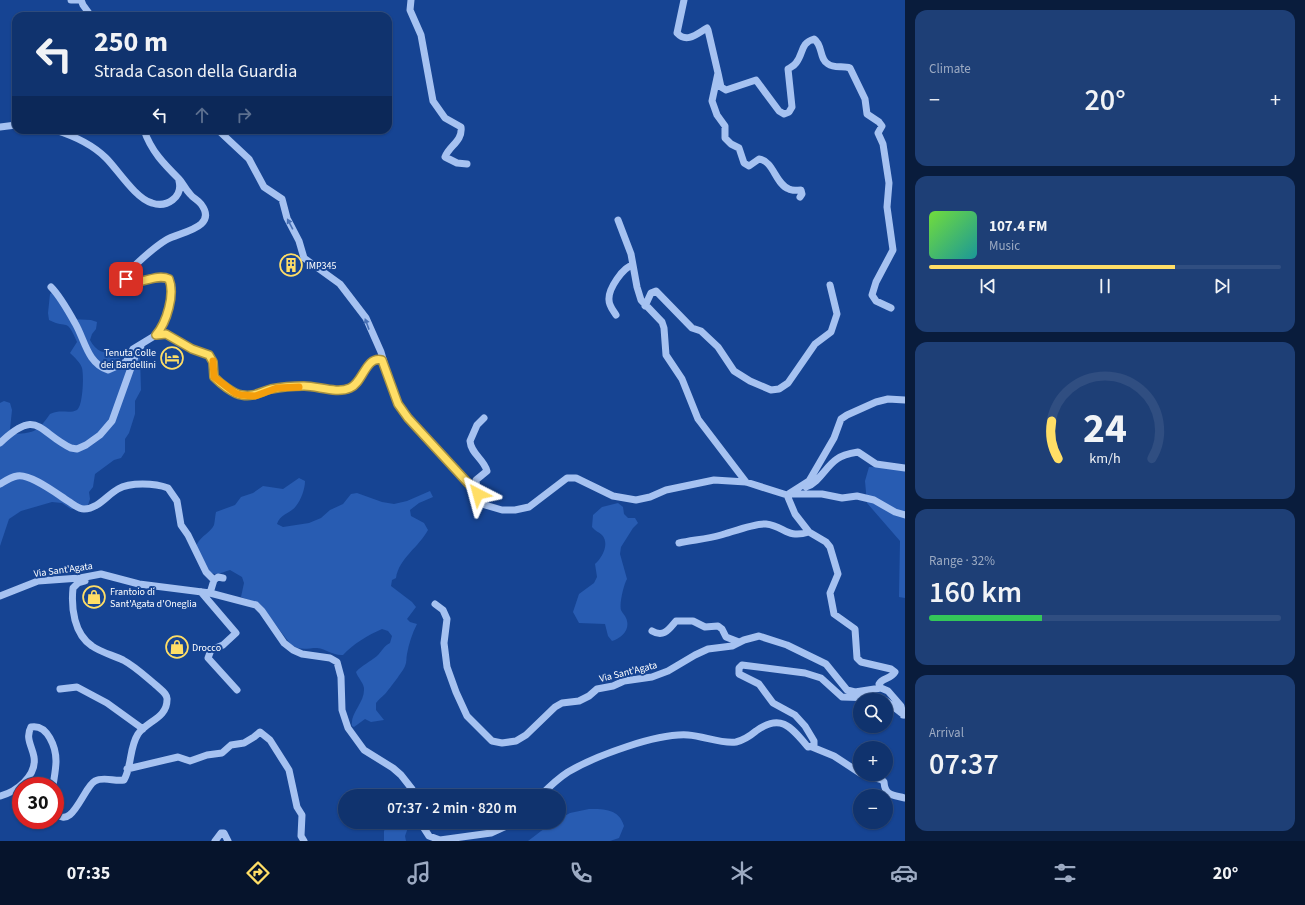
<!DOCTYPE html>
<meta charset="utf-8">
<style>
body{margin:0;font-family:"Source Sans 3",sans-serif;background:#1e3f76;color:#f1f3f6;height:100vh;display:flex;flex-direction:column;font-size:15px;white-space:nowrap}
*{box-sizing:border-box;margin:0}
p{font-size:13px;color:#9caac2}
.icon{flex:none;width:22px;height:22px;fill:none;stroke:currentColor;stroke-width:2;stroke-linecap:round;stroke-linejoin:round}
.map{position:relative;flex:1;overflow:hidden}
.drawer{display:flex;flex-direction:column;gap:10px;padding:10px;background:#091c3c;width:400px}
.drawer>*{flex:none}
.guide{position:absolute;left:12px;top:12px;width:380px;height:122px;border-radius:12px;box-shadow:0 1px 3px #0004,0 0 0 1px #304e81;background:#10336e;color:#f1f3f6;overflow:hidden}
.controls{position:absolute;left:853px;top:693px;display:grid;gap:8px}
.controls a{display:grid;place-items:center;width:40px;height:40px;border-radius:50%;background:#10336e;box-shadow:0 1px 3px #0004,0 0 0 1px #304e81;font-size:20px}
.speed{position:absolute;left:12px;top:777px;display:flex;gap:8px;font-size:20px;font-weight:700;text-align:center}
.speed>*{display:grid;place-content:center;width:52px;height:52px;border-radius:50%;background:#10336e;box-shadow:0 1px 3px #0004,0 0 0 1px #304e81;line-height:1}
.speed .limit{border:6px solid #d22;background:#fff;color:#111}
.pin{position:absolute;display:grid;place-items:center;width:34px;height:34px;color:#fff;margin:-17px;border-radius:8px;box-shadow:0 2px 6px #0006}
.me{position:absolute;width:44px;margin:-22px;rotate:321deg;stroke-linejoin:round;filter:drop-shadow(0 0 3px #0008)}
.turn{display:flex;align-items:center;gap:14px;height:84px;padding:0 16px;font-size:18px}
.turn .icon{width:52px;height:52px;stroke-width:2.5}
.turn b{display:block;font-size:28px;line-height:34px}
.lanes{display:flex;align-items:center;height:38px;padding:0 16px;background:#0003;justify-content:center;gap:20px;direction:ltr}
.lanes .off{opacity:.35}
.big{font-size:30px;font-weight:600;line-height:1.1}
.drawer .tile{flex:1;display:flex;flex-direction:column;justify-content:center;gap:6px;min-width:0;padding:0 14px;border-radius:12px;background:#1e3f76}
.drawer .dial{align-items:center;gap:0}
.dial svg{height:104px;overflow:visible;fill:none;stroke:#304e81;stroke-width:7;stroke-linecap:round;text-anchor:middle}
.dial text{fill:#f1f3f6;stroke:none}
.song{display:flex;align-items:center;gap:12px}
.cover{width:48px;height:48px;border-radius:6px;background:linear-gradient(135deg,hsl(100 70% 55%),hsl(180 70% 35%))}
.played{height:4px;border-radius:2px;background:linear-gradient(90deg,#ffde66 70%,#304e81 70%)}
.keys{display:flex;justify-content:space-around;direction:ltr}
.heat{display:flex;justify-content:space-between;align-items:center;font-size:22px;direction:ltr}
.charge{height:6px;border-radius:3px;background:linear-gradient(90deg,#34c759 32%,#304e81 0)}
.trip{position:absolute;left:338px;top:789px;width:228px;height:40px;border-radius:20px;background:#10336e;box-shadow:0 1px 3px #0004,0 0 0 1px #304e81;font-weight:600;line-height:40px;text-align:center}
.tabs{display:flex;height:64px;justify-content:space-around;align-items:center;background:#06142c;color:#9caac2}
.tabs .icon{width:28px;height:28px}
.tabs .on{color:#ffde66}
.tabs b{font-size:18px;color:#f1f3f6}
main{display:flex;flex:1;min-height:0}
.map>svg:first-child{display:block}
.green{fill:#285cb2}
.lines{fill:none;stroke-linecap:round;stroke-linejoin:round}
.minor{stroke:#a6c2f1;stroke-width:7}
.oneway{fill:#4870b4}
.route-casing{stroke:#a69042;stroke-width:10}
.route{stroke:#ffde66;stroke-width:7}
.slow{stroke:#f59e0b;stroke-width:7}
.labels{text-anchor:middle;stroke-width:4;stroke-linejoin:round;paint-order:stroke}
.poi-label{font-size:10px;fill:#fff;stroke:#164493;text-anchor:start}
.street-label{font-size:10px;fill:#fff;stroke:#164493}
</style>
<main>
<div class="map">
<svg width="905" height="841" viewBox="0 0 905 841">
<rect width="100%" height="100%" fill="#164493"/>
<path class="green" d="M55,291L70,319L91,320L97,322L96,329L92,334L90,340C96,352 104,353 116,354L126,366L140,357L141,390L135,401V414L129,433L125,439V452L121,458L114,460L95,474L93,487L89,492L90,499L88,505L71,509L62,503L52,502L21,511L9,519L0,546V403L4,401L10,403L12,410L10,429L15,434C35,433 38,431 50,414C60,409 70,414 77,410C83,406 84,375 82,368C80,362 75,358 70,353L77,342C66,316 68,330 49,320L48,313L50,294Z
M869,467L905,468V598L899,597L900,541L867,503L865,481Z
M299,478L305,481C305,489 301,500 296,506C290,514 280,514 277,524L283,527L309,523L321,518L330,510L343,504L351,494L357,493L382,502L394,504L407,501L430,491L433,497L419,503L410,510L411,516L424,523L428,530C419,547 399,558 396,578L392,580L391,586L412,602L416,607L407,619L410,622L417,624C412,634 409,643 407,654C406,658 407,662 405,666C404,670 387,692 385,694C381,698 379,699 376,703V710L384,720L371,722L365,719L354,727L352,726C350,712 365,703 364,688C363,682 358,678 356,672C362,665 370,662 377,656C382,651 384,646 390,643L392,636L388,631L382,629C368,635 353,644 343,655C333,656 327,649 317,648C307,648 301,651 291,645L260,604L241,597L244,583L242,577L230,570C226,571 220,574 215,574C205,572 194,553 197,544C201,536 211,532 214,525C215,521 215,516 216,512L235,505L241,497L253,493L263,486L283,489Z
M618,503L623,507L624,514L628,518H635L638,523L633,528L621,547L620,554L627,579C624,584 619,604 621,610C622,613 625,615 626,618C631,629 622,638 612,641L608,636L605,624L579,623L573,612L579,594L594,583L597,577L595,564C602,558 610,544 602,535C599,532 595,531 592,527L593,515L602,507Z
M589,809C605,809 619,809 624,826L619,838L610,841H528L553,822H559V819L570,813Z
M389,822H410L405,836L406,841H384V831Z"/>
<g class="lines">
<path class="minor" d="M71,0H81
M81,0L83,5L91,16
M411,0L410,10L421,35L433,101L445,118L461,127C463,141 449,146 445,157L457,163L467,164
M684,0L677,33C687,44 698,33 707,28L708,30L718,73L712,101L717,115L725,126V138L731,144L739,148L744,163L749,166L759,159C774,161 775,184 789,189C792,191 797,190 801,190L802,194L800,197
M718,73L721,87L726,90L756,80L779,111L784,114L789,112L792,107L788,69C791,67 794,66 796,63C804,53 800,43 814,39C823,45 819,59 828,64C835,69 843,65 850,68L865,99L867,114L879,122L882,126L878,133L883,144L889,183L887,207L893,250L876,282L872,295L876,301L891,308
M0,127L16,125
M55,130C74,136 92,144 106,158C118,170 136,199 152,203C167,208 183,197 179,181
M218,130L249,159L264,187L282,199L287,218L299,241L304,258L340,284L366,318L381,352L391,386L398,404L424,437L460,473L485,505L502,510H515L529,507L567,478H576L613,496L636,500L650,497L666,490L714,480L746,482L787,495
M618,220L631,254L637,287L641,300L662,322L664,328L666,355L682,379L698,419L746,482
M51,287C58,294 70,314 75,323C85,340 87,363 108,370L126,362L133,349L156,335L161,329L167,317L172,288L169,279L151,278L131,283L128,281L126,276C131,267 156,246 166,240C179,232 219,228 201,204C198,200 193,198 190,194C185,189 183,183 179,179C164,164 151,151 144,130
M645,306L651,293L656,291L692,328L701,331L718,347L734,371L750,381L771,390L779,389L788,383L815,344L831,332L837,314L830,285
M616,315C613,310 609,306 609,300C608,289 623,267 633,265
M156,335L166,334L192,349L209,355L213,362L214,377C220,383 233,394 242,395C254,397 260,392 271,389C281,386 294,386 304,386C318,386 337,394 350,388C363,383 366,355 382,360
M0,443C38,407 38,432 71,448L77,449L86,445L100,435L112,421L137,351L141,346
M0,484C5,481 11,477 17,476C30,473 57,494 68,501C73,504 78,509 84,509C98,509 107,495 118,489C130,482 155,483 168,488L177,501L181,525L188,535L206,572L214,580L210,593
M806,487C819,483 826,466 837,459C842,455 852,453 858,452L876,464L905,468
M477,494L476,480L487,471C484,459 471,454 470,441L477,425L484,418
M790,494H822L842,498L857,496L874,500L895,512L905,515
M787,495L795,514L809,532L826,542L830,547L838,574L830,593L834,614L855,629L857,658L861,662L891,669L895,672C891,679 882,678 879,684L881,688
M787,495L809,481L834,438L841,419L847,415L876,402L888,399L905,400
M679,543C693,540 707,539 721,535C732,532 755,523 766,524C785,526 786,539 809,532
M214,580L218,577L223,578
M201,592L236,633L223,645L211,650L208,658L237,690
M0,596L38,581L80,578L101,574L139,584L210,593L256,605L262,611L284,643L293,650L302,654L330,658L337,662L341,677L342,710L348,728L364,750L393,768L401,775L412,789L415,796
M435,604L443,610L447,619L444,643L447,667L456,692L467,716L492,741L502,743L516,741L526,735L555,707L562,703L579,701L589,696L597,689L613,686L624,681L652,677L668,671L695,655L708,649L732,646L744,640L759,636L787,645L826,664L847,690L855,692L881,688L888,691L901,706L903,715
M652,631C664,638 669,629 676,621H693L705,627L718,626L722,629L726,637L739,642
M60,689L77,687L107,703L143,729
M886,701L904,715
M812,747L834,756L860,773
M127,769L178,757L190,761L207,755L222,753L231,745L244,743L254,737L260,732L270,740L289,770L297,807L302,815L301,836L304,841
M862,774L882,780L884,782C885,796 893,795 905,798
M0,796C16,792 37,776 34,757C32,746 25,738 31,727C48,724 56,748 56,761C56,769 54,778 53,786
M540,796C549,787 557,779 568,772C595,756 657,733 688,735C704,736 721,744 736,742C744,740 750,736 756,731C781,713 791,727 808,747L814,746V741L805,726L795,715L773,703L759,684L739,674V668L742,665L805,673L821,678L842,697L877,698L884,700
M55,811C71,834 84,786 95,781C104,776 115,782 124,780C132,766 129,748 138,734C147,721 167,718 167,700C168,694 161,690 157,686C146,677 136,667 123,660C113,655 102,653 92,646C74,634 71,608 73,588L78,583L85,581
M420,822L429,836L440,840L491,833L515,822
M215,841L221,833H224L228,841"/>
</g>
<defs><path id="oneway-solid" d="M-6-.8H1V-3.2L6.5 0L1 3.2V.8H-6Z"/></defs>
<g class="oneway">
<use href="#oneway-solid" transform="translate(290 224) rotate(-118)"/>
<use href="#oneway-solid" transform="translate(367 324) rotate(-110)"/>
</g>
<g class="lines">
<g class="route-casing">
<path id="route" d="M126,279C135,289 155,272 169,279C175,294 167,322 156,335L166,334L192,349L209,355L213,362L214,377C220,383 233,394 242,395C254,397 260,392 271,389C281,387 294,386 304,386C318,386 337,394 350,388C363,383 366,355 382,360L398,404L408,418L478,494"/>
</g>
<use href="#route" class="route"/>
<path class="slow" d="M213,361L214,377L235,393L241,395L255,396L277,388L299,387"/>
</g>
<defs>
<g id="building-ring" transform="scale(1.15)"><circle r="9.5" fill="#164493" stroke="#ffde66" stroke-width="1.5"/><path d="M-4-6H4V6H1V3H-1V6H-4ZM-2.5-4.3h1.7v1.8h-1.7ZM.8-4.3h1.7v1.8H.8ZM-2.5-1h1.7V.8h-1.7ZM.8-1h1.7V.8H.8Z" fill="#ffde66"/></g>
<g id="hotel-ring" transform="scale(1.15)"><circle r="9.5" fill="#164493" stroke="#ffde66" stroke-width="1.5"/><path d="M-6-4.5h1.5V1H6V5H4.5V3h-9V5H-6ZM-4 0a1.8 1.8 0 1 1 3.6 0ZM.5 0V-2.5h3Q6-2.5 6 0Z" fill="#ffde66"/></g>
<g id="shop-ring" transform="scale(1.15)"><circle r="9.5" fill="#164493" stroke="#ffde66" stroke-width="1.5"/><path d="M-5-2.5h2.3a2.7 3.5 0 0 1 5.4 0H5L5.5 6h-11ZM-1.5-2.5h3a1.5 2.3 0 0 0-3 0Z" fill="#ffde66"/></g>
</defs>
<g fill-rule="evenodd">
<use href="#building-ring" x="291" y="265"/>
<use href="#hotel-ring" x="172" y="358"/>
<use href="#shop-ring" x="94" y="597"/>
<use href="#shop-ring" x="177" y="647"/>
</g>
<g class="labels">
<g class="poi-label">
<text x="306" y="269">IMP345</text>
<text x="156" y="356" text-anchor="end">Tenuta Colle<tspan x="156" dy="12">dei Bardellini</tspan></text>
<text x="110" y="595">Frantoio di<tspan x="110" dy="12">Sant'Agata d'Oneglia</tspan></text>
<text x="192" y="651">Drocco</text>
</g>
<g class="street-label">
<text transform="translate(63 569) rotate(-8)" y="4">Via Sant'Agata</text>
<text transform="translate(628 671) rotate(-14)" y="4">Via Sant'Agata</text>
</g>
</g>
</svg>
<div class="controls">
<a><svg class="icon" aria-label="search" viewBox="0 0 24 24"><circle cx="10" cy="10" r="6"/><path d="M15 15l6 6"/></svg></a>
<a>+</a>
<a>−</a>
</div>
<div class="speed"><div class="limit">30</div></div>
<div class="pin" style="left:126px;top:279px;background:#d93025"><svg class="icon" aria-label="arrive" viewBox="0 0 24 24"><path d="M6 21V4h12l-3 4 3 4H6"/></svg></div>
<svg class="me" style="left:478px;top:494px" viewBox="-20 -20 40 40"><path d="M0-17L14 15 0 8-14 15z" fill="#ffde66" stroke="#fff" stroke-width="4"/></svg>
<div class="trip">07:37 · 2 min · 820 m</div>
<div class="guide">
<div class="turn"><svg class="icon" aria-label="left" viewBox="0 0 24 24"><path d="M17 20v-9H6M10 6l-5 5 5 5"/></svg><div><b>250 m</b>Strada Cason della Guardia</div></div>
<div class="lanes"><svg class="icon" aria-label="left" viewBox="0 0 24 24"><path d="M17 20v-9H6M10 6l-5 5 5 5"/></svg><svg class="icon off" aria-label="ahead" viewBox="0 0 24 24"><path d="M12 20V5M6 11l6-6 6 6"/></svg><svg class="icon off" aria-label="right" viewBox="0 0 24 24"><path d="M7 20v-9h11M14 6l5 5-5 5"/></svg></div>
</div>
</div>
<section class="drawer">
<div class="tile"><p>Climate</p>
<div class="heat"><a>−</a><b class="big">20°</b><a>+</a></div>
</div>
<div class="tile">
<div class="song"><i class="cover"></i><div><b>107.4 FM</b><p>Music</p></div></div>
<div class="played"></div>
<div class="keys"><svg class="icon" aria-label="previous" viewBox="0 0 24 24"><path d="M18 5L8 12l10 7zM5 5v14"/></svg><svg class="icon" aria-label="pause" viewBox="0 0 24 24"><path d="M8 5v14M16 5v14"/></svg><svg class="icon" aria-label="next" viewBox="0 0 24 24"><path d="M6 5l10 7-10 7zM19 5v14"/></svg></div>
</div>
<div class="tile dial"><svg viewBox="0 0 100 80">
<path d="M14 69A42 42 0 1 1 86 69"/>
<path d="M14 69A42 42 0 0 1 9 40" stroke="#ffde66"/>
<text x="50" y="56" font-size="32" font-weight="700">24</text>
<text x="50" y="72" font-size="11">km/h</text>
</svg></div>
<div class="tile"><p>Range · 32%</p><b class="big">160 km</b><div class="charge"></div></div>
<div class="tile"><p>Arrival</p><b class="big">07:37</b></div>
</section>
</main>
<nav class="tabs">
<b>07:35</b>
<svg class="icon on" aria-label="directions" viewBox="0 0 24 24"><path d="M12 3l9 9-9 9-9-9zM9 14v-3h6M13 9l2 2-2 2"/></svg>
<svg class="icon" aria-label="music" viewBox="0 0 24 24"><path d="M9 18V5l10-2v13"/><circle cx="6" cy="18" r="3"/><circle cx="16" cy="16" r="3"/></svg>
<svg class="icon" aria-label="phone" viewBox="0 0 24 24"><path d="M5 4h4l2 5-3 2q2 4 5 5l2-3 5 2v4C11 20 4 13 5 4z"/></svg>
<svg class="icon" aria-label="climate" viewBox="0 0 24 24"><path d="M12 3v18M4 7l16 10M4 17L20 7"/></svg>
<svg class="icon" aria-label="car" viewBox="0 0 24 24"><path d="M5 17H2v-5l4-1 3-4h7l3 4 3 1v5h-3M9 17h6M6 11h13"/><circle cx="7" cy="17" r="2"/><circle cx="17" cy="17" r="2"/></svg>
<svg class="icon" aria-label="filters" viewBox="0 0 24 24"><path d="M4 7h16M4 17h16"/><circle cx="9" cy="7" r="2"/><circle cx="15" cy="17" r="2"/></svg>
<b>20°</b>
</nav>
